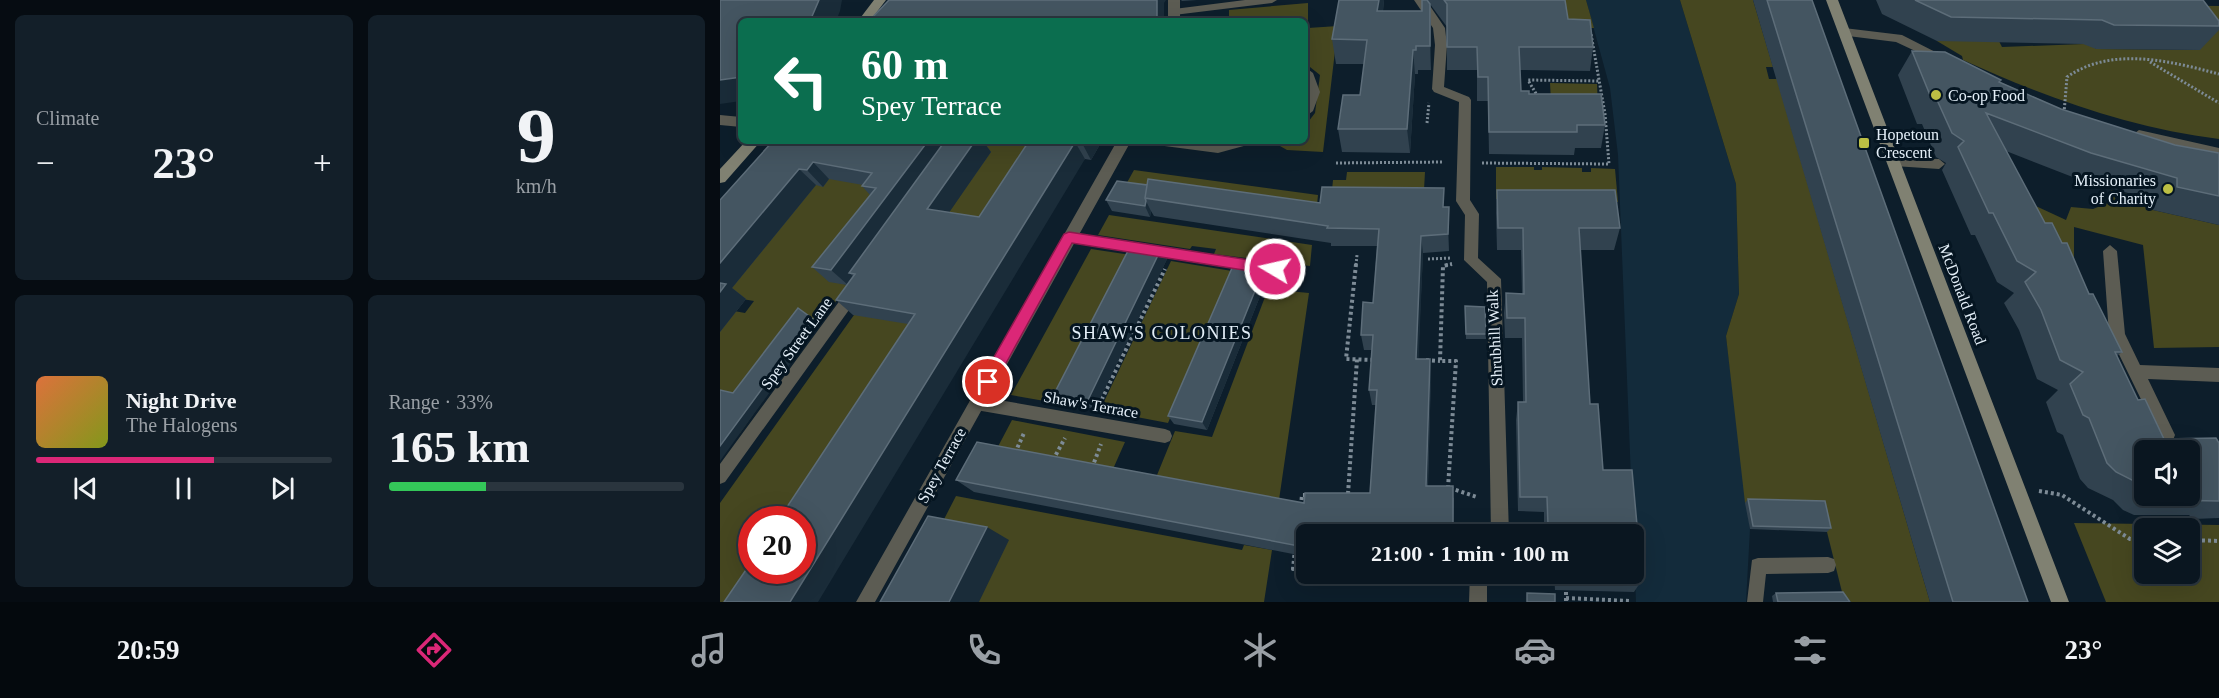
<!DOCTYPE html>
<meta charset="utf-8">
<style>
body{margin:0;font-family:Georgia,serif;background:#131f29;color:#f1f3f6;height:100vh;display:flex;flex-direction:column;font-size:22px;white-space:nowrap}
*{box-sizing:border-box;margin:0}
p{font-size:20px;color:#999fa5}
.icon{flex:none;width:33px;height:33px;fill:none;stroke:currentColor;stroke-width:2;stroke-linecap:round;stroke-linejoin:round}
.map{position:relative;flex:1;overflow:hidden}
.drawer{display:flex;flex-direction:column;gap:15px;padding:15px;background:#060c12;width:720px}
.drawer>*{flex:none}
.banner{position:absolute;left:18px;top:18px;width:570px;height:126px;border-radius:9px;box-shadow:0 6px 24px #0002,0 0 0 2px #2a353e;background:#0b6e4f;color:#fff;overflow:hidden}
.fabs{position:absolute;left:1414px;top:440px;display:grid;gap:12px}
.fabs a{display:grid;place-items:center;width:66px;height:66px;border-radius:9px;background:#0a1620;box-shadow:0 6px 24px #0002,0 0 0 2px #2a353e;font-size:30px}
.speed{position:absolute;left:18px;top:506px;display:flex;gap:12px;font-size:30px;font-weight:700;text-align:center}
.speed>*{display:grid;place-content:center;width:78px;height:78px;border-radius:50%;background:#0a1620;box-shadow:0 6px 24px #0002,0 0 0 2px #2a353e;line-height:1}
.speed .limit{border:9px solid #d22;background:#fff;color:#111}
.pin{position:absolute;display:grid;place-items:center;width:51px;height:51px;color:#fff;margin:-26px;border:3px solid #fff;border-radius:50%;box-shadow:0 2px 6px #0007}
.me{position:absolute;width:66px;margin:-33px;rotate:279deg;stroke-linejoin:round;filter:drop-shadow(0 0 4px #0008)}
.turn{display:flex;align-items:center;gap:21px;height:126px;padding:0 24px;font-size:27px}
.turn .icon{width:78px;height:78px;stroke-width:2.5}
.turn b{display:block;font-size:42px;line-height:51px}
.big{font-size:45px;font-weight:800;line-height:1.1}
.drawer .widget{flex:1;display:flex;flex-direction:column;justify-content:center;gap:9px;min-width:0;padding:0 21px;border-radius:9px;background:#131f29}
.drawer .dial{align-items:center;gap:0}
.dial b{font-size:78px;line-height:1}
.song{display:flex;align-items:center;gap:18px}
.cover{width:72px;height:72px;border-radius:9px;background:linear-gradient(135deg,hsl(20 70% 55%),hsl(70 70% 35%))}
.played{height:6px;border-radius:3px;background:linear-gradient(90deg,#db2777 60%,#2a353e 60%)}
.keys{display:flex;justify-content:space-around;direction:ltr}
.heat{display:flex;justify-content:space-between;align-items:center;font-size:33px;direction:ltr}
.charge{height:9px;border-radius:4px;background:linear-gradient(90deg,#34c759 33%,#2a353e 0)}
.drawer .tiles{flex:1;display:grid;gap:15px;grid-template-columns:repeat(2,1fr)}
.trip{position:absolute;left:576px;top:524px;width:348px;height:60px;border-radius:9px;background:#0a1620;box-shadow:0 6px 24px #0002,0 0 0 2px #2a353e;font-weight:800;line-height:60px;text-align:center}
.tab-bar{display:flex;height:96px;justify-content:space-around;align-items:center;background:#04090d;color:#999fa5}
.tab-bar .icon{width:42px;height:42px}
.tab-bar .active{color:#db2777}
.tab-bar b{font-size:27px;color:#f1f3f6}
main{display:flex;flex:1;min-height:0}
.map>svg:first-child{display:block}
.built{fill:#132b3b}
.green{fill:#464720;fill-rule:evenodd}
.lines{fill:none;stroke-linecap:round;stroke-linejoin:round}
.path-far1{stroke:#7d8b96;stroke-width:3;stroke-dasharray:2 2;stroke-linecap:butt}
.path{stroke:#7d8b96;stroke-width:4;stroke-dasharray:3 3;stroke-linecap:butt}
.lane{fill:#5c5c53;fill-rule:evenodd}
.street{fill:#5c5c53;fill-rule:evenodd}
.secondary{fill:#808172;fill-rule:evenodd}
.wall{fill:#31424f;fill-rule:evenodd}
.shaded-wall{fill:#1a2c39}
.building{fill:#445561;stroke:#5d6d79;stroke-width:1.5}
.route{fill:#db2777;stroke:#8e194d;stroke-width:1.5}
.poi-dot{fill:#bcbf44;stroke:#051521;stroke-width:2}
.labels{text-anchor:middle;stroke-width:6;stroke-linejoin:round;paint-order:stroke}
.poi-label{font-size:16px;fill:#e4eff8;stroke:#051521;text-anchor:start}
.street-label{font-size:16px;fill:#e4eff8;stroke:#051521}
.neighbourhood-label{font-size:18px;letter-spacing:1.5px;fill:#e4eff8;stroke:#051521}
</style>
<main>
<section class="drawer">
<div class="tiles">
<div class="widget"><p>Climate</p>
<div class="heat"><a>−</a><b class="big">23°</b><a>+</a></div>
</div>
<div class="widget dial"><b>9</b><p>km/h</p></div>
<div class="widget">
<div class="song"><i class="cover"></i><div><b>Night Drive</b><p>The Halogens</p></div></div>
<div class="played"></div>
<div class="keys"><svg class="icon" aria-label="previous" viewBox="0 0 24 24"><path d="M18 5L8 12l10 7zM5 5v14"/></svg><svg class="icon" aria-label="pause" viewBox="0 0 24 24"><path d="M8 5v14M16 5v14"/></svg><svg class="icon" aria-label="next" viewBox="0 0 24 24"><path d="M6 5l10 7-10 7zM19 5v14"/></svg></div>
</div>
<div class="widget"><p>Range · 33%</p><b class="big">165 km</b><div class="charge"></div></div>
</div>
</section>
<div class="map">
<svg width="1499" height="602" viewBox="0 0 1499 602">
<rect width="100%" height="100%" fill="#0d1e2b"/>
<path class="built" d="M866,0H960L1016,184L1019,294L1006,336L1030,529L1026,602H916L898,155L890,88Z"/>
<path class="green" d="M840,0H866L874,28H746Z
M960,0H1033L1053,67H1046L1049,79H1057L1210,602H1131L1122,592L1107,532L1038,502L1025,503L1006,336L1019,294L1016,184Z
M1244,0H1312L1293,16L1265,14L1282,47L1364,44L1373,45L1376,49L1480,50L1457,20H1460L1454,11L1422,12L1412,5L1499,6V139C1410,128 1324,97 1243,60L1242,56L1217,41H1266Z
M588,3V28L618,26L603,152L567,150L560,146L562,141H585V126L595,113L600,75L585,63V21H509V10Z
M830,83L877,84L878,110L831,101Z
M257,141H334L82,519H32L35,602H0V503L134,315L221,224L270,152Z
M189,161L110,281L128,285L88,339L68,336L44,399L20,433L0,429V303L3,309L25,313L34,301L5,296L95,185L116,171Z
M776,167H814V170H822V167L862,168V172H871V168L895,169L898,202L776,199Z
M414,170L598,195L596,215L404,188Z
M627,172H705L704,190L611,200L613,180H626Z
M1275,187L1346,220L1351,207L1373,209L1388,203L1391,190L1432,200L1433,210L1499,225V347L1434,348L1423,245L1354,227V278Z
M389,215L592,245L590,266L494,254L496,249L472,246L470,249L378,235Z
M371,249L411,255L336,403L291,395Z
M451,261L512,271L448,423L380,410Z
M548,289L589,293L559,500L435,480L455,431L492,437Z
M292,420L405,442L389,478L273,456Z
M236,496L522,550L524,545L552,550L544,602H259L220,527Z
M1354,523L1499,525V602H1386ZM1425,528H1470V573H1425Z"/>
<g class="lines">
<path class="path-far1" d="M1430,62L1499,103
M818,97L808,80L880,81
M1344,113L1347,77C1392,46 1450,61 1499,74
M707,123L709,103
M616,163L724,162
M762,163L889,164L885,114L871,34
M708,259L732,258
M636,265L637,255
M726,265L732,264"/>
<path class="path" d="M636,264L626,359L654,360
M706,360L720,361
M379,405L445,269
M295,453L304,433
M333,460L345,438
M372,468L381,444
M728,488L736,361H720L723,266L732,264
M730,488L757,497
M1319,491L1342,495L1410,539L1425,540
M628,494L637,359
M581,506L582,495H587
M1470,540L1499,541
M575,549L573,569H586
M688,573L738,575
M782,577L837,580
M846,586V602
M846,598L910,601"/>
<path class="lane" d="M525,0H557L552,3L454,15L449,12L454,9Z
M585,67L593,73L600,92L593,111L585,117C585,108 589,101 589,92C589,83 585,76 585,67Z
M431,141H470L498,145L511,141H533L531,144L498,153L437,145Z
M1174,158L1219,159L1225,164L1219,169L1174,166L1168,162Z
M349,232L555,264L560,265L562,269L560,273L555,274L349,242L343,237Z
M134,286L139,288L141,292L139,296L5,482L0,484V464L129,288Z
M256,396L445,429L450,431L452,436L450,441L445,443L256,410L251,408L249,403L251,398Z
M1108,557L1114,559L1116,565L1114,571L1108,573L1046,574L1043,602H1027L1032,560L1038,558Z"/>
<path class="street" d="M448,0H460V21H448Z
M694,0H706L725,28L727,45L724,87L749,97L751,100L750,200L759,214L758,258L781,279L789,534H771L767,282L744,260L745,215L736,201L739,102L714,92L712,89L715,45L713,28Z
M1124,28L1182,35L1233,61L1227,65L1223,64L1176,42L1120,35V29Z
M0,115L21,117V127L0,125Z
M1419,130L1499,148V158L1414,138L1412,135Z
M397,141H411L155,602H136Z
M1390,245L1397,251L1405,334L1420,365L1499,368V382L1428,379L1455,435L1453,440L1447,443L1441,440L1389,334L1383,251Z
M750,573H770L767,580V602H749Z"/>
<path class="secondary" d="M154,0H166L150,21H138Z
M1106,0H1118L1349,602H1331Z
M26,141H41L5,182L0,183V169Z"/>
</g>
<path class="wall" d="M461,0H477L462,1Z
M619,0H664L663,11H702L710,4L711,70H698V74H695L690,153L622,152L618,129L640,95L644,64H616L612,39Z
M707,0H845L848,19L873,47L870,71L800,70L801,91L885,125L881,148H855L854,155L769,154L768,101H757V70H727V27Z
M1033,0H1092L1308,602H1210Z
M1156,0H1483L1499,21V30L1480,50L1376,49L1363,44L1217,41L1162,14Z
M1192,51L1280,82L1341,109L1455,145L1499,153V225L1433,210L1432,200L1350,176L1286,151L1325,223L1342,243L1402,352L1397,356L1418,400L1444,439L1499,443V518L1473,519L1469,515H1414L1403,510L1393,500L1368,488L1360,479L1343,435L1337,432L1326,402L1338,390L1317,379L1299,330L1284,303L1294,293L1277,282L1255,235H1251L1222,170L1226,163L1216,157L1202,124H1197L1178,75ZM1425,450L1470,495H1425Z
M53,141H263L271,152L229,212L259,217L309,141H382L371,160L365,159L188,324L133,315L116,300L127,285L109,282L92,267L150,195L142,186L143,185L109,179L103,187L96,185L12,288L26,299L0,332V200Z
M427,185L600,203L724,207L729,224V251L703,253L698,359L711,374L708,486L734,498L733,534H586V566H584L578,555L254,492L236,480L584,503L650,493L656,405H652L649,390L652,350H644L641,335L653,303L657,246H611V243L434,216L431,211L430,217L392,211L386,200Z
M777,190H895L900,228L894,250H860L870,404H878L883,470H912L922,580L914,592L835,590L834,573H914V534H824V512L798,511L796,420L798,402H803L802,338H785L784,313L786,293L802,294L801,250H777L776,213Z
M441,249L447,259L375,409L342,403L334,394Z
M545,266L548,276L487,430L454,424L448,416Z
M745,306L765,307L766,339H746Z
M1028,499L1111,528L1107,532L1030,529L1025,503Z
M1056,593L1130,602H1053L1052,596Z"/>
<path class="shaded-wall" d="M99,0H122L120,11L116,21H90Z
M437,0H446L444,3V21H437Z
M659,0H664L660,35L657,11Z
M710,4L711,29V70L710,46Z
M693,50L695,74L690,153L687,129Z
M21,77V101L0,104V80Z
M208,141H233L129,273L134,277L128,285L111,270Z
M255,141H263L271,152L221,224L207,209Z
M363,141H382L371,160L362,143Z
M355,142L365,159L98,602H70Z
M93,162L109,179L103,187L87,170Z
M79,169L96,185L12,288L26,299L0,332V263Z
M426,201L431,211L430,217L425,206Z
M729,207V251L728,234Z
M701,236L703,253L698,374L696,359Z
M441,249L447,259L375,409L368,400Z
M545,266L548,276L487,430L482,422Z
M93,319L99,324L0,461V446Z
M710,359L711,374L707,498L706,486Z
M267,527L289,540L259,602H229Z"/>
<path class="building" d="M0,0H99L90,21H21V77L0,80Z
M169,0H437V21H149Z
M619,0H659L657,11H702V0H707L710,4V46H696V50H693L687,129H618L623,95H640L647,40L612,39Z
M724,0H845L848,19L870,20L873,47H799L801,91H809V94H881L885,125H857V132H769L768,77H758L757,47H727V4Z
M1047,0H1092L1308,602H1233Z
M1195,0H1483L1499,21V26L1394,25L1382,20L1231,17Z
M502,18L533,19V21H501Z
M1192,51L1225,52L1281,80L1279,82L1341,109L1455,145L1499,153V196L1457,187V178L1371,153L1266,113L1325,223H1332L1342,243H1347L1369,294H1373L1402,352H1395L1418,400L1425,399L1444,439L1496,438L1499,443V501L1445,500L1432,495H1470V450H1425V488L1422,485L1396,472L1387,463L1369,418L1363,415L1350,384L1363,372L1340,360L1321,310L1305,282L1316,272L1297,261L1273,213H1269L1238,147L1244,141L1232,133L1217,100H1212Z
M53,141H208L111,270L92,267L156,188L142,186L152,173L93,162L87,170L79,169L0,263V200Z
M225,141H255L207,209L259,217L309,141H363L362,143L355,142L70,602H4L32,561V570H82V519H59L195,314L116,300L135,274L129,273Z
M428,179L600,203L602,187L724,188L723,207H729L728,234L701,236L696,359H710L706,486H733V525H723V534H586V556H577L579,546L236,480L257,442L584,503L585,493H650L657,390H649L653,335H641L643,302L653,303L659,229L607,228L608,226L425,198Z
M397,181L427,185L425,198L426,201L425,206L386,200Z
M777,190H895L900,228H859L870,404H878L883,470H912L922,580L839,579V573H914V534H838L837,525H828L827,497H800L798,402H806L805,318H787L786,293L804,294L803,228H778Z
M411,245L441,249L368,400L334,394Z
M515,261L545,266L482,422L448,416Z
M0,283L6,284L0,292Z
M745,306L765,307L766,334H746Z
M78,308L93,319L0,446V390L13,393Z
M1028,499L1105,501L1111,528L1033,526Z
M208,516L267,527L229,602H160Z
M1123,592L1130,602H1058L1056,593Z
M807,593L835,594V602H807Z"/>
<path class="route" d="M349,232L555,264L562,269L555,275L352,243L273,387H262L260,382L262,378L344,234Z"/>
<g class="poi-dot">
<circle cx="1216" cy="95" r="6"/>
<rect x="1138" y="137" width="12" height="12" rx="3"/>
<circle cx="1448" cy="189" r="6"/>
</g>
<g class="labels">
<g class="poi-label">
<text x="1228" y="101">Co-op Food</text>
<text x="1156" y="140">Hopetoun<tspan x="1156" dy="18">Crescent</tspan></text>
<text x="1436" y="186" text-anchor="end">Missionaries<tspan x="1436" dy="18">of Charity</tspan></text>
</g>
<g class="street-label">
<text transform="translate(1243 294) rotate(69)" y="6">McDonald Road</text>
<text transform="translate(774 338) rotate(-93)" y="6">Shrubhill Walk</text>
<text transform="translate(76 343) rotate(-54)" y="6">Spey Street Lane</text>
<text transform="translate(371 404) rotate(10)" y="6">Shaw's Terrace</text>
<text transform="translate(221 465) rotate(-61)" y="6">Spey Terrace</text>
</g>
<g class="neighbourhood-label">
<text x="442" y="339">SHAW'S COLONIES</text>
</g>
</g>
</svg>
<div class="fabs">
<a><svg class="icon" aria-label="sound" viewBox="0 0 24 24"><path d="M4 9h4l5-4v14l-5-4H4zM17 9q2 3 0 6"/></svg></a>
<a><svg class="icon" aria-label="layers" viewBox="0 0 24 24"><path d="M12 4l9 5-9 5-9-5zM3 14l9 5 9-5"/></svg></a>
</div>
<div class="speed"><div class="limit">20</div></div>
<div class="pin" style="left:268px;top:382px;background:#d93025"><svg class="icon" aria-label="arrive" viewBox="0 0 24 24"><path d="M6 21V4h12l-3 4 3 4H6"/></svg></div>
<svg class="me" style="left:555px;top:269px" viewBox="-20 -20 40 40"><circle r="17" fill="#db2777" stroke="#fff" stroke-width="3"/><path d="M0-11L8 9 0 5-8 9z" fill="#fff"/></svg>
<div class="trip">21:00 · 1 min · 100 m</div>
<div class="banner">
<div class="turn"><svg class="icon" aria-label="left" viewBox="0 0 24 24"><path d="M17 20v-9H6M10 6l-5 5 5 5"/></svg><div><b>60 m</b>Spey Terrace</div></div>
</div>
</div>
</main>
<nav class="tab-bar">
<b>20:59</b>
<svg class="icon active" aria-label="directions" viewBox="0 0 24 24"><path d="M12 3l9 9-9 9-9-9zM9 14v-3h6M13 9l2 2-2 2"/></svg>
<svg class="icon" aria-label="music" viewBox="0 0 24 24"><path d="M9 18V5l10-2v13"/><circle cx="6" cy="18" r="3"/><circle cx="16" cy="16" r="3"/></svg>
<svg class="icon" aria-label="phone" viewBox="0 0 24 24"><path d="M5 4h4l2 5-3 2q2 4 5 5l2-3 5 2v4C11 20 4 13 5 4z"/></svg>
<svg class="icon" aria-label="climate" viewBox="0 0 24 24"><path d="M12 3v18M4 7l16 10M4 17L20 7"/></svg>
<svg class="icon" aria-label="car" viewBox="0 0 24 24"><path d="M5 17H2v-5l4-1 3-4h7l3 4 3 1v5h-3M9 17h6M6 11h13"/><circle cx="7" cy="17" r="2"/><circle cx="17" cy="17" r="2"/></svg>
<svg class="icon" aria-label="filters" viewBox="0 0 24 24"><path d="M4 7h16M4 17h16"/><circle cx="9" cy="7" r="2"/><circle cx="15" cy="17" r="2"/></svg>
<b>23°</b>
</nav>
